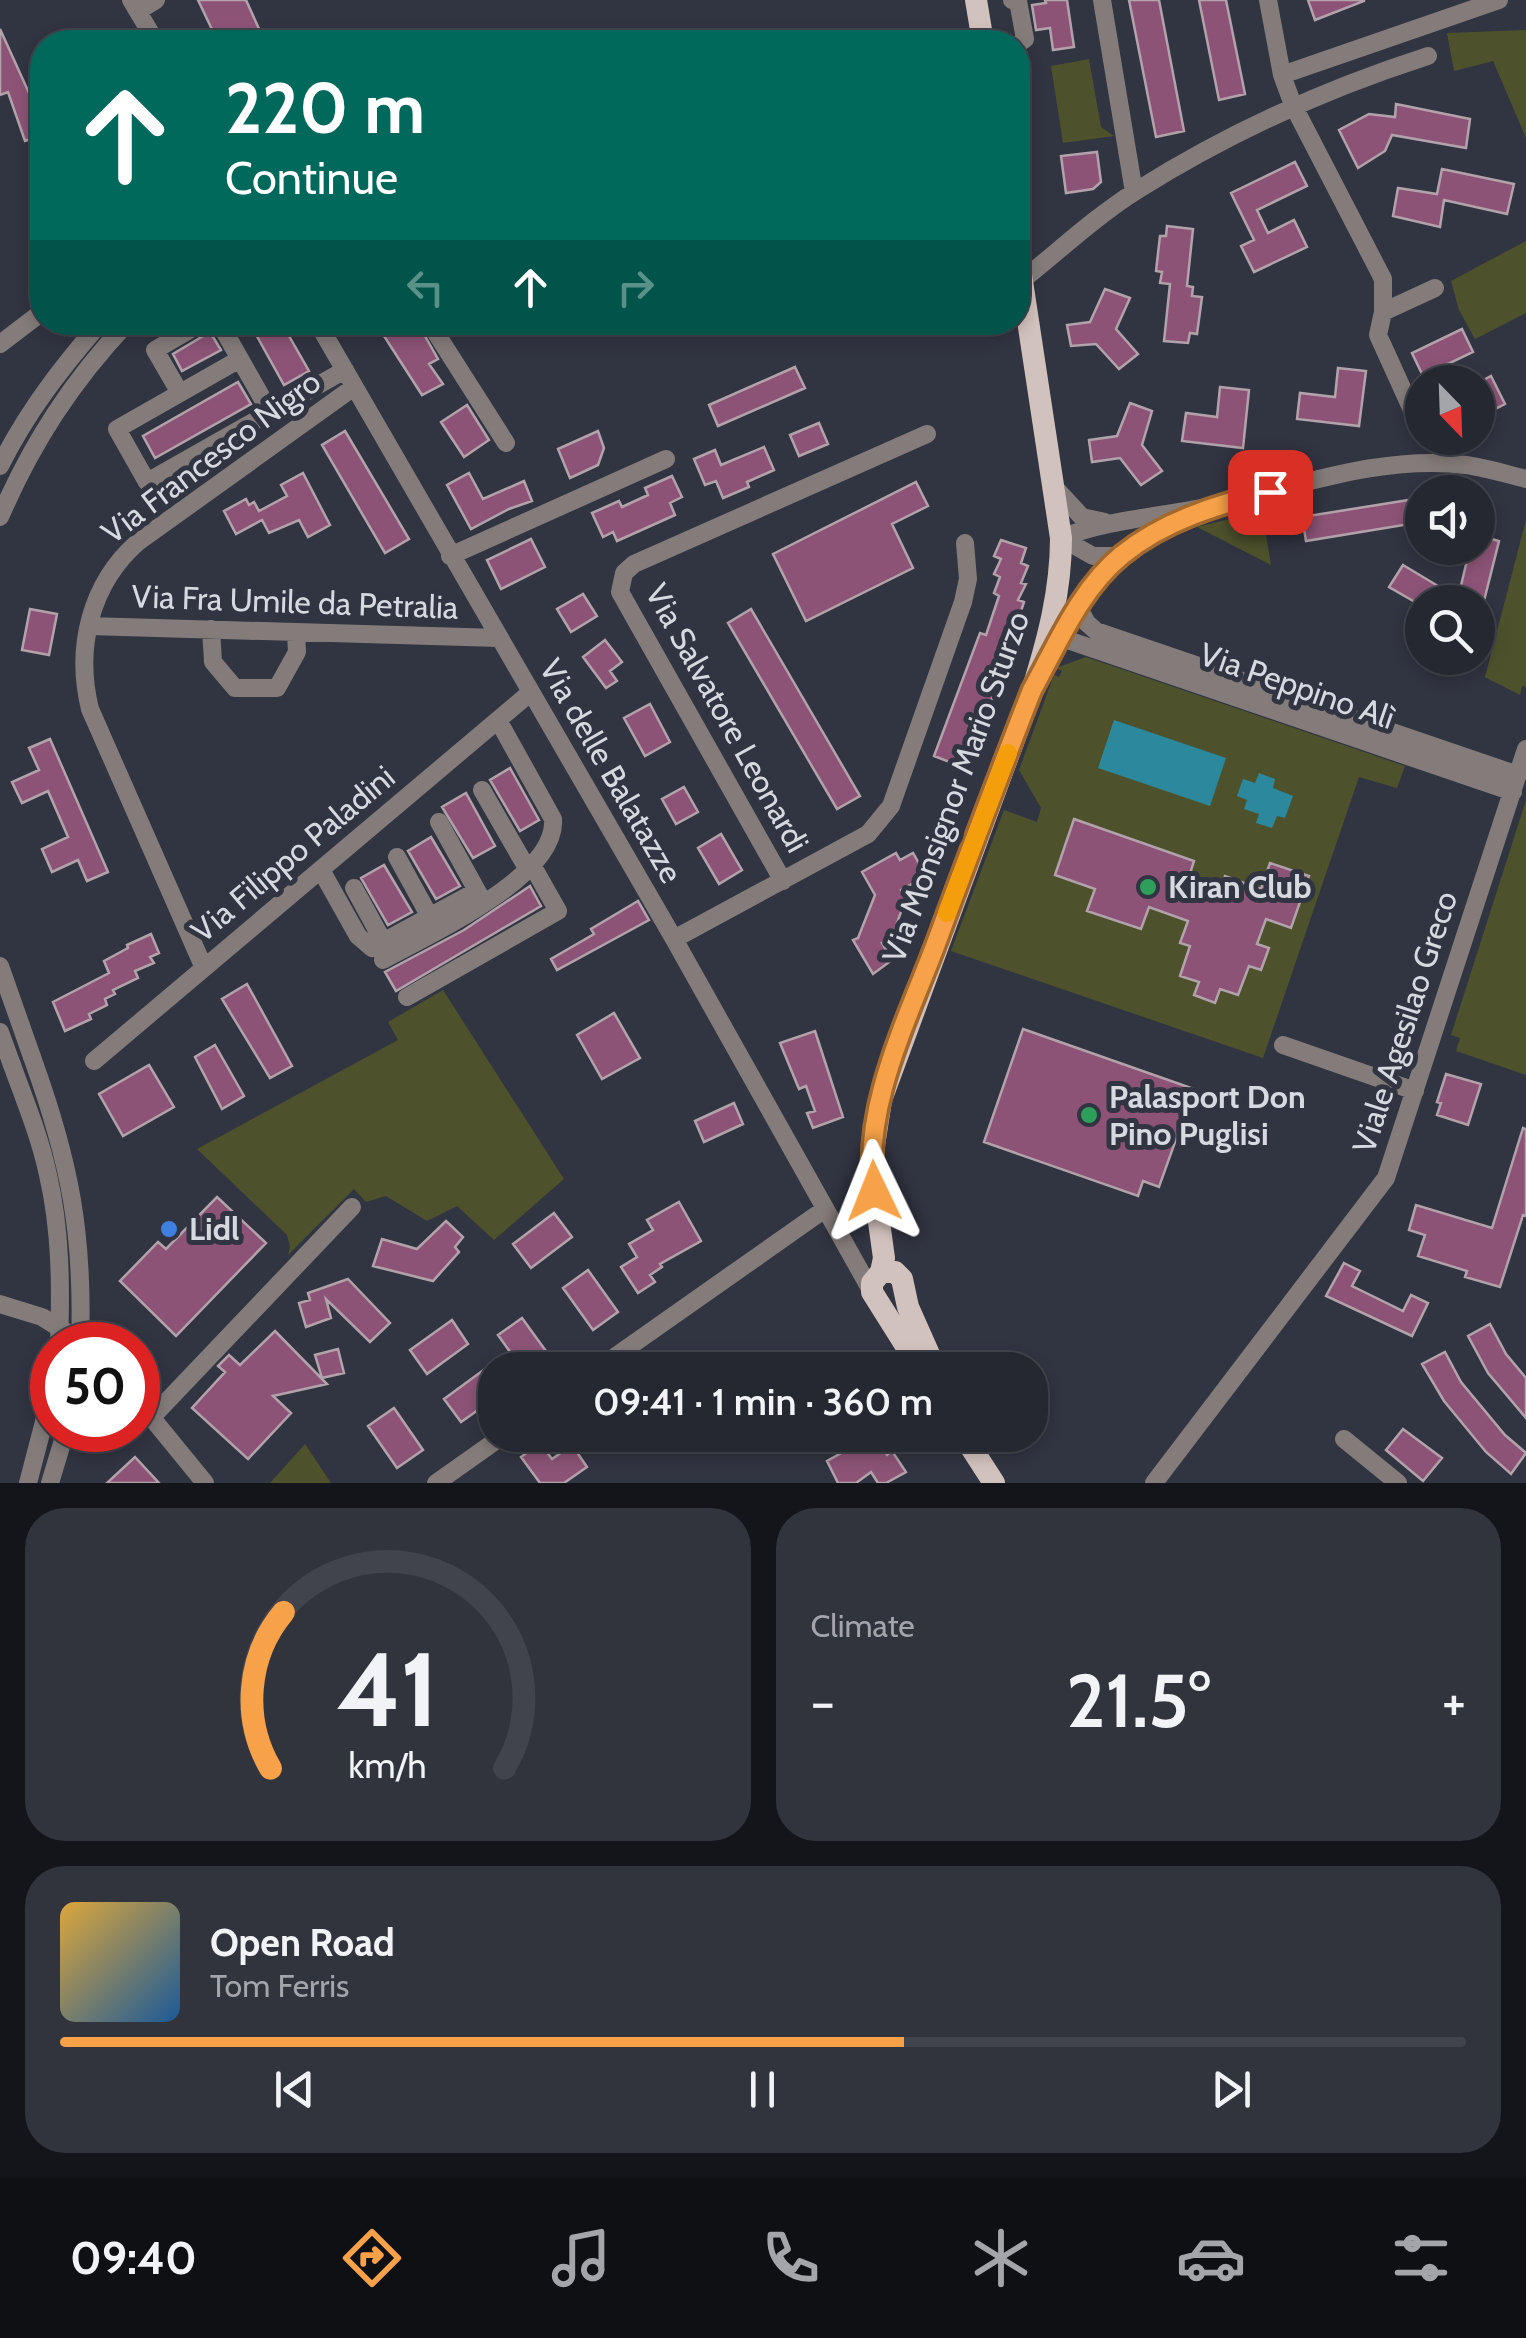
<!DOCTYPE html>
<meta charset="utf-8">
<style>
body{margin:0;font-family:Cabin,sans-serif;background:#31333d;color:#f1f3f6;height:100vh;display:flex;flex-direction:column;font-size:38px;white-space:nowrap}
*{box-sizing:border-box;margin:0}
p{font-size:32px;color:#a3a5ab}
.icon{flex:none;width:55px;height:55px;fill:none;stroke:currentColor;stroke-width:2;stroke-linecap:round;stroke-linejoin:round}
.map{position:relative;height:1483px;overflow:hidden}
.details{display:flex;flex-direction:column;gap:25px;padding:25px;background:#14151b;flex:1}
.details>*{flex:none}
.banner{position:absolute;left:30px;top:30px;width:1000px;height:305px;border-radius:40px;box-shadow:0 5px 15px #0003,0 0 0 2px #42444d;background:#00695c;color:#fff;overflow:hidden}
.needle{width:65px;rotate:157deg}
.buttons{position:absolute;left:1405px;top:365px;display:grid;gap:20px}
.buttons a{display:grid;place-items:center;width:90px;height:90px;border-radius:50%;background:#252731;box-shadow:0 5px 15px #0003,0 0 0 2px #42444d;font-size:50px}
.speed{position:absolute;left:30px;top:1322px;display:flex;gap:20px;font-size:50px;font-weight:700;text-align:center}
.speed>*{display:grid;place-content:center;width:130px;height:130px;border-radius:50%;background:#252731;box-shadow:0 5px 15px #0003,0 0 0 2px #42444d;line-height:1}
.speed .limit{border:15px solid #d22;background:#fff;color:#111}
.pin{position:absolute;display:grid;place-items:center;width:85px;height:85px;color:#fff;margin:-42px;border-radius:20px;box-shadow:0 5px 15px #0006}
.me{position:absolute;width:110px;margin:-55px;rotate:358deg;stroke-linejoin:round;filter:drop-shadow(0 0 8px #0008)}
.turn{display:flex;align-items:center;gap:35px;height:210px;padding:0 30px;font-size:45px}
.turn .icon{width:130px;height:130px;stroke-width:2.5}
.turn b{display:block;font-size:70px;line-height:85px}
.lanes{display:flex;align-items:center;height:95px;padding:0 30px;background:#0003;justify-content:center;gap:50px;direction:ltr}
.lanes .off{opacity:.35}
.big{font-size:75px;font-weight:600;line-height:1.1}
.details .widget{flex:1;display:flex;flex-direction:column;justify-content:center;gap:15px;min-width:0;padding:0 35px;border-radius:40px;background:#31333d}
.details .dial{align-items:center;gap:0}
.dial svg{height:260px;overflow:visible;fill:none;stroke:#42444d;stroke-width:7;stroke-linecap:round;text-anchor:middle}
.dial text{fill:#f1f3f6;stroke:none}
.song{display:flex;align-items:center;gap:30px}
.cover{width:120px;height:120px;border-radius:15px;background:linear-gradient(135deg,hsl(40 70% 55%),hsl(210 70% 35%))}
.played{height:10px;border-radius:5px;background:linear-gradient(90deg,#f7a248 60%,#42444d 60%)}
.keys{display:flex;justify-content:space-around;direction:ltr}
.heat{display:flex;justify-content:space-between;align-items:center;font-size:55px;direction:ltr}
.details .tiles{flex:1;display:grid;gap:25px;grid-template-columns:1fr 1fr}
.widget:last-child{grid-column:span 2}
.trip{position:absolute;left:478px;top:1352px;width:570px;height:100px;border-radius:40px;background:#252731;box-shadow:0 5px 15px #0003,0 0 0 2px #42444d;font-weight:600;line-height:100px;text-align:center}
.tab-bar{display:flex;height:160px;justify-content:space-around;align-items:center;background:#0f1014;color:#a3a5ab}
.tab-bar .icon{width:70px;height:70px}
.tab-bar .selected{color:#f7a248}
.tab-bar b{font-size:45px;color:#f1f3f6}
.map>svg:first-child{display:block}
.green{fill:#4e522c}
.water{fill:#2c889d}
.building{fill:#8c5376;stroke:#b2a2ab;stroke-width:2.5}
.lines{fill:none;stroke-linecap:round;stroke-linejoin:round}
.minor{stroke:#837c7a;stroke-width:18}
.major{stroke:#d2c2bd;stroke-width:22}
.minor-bridge{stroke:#837c7a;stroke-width:18}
.route-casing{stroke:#a1692f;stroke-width:25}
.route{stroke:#f7a248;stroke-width:18}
.slow{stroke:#f59e0b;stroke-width:18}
.leisure-dot{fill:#2e9e5b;stroke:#313441;stroke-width:4}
.shop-dot{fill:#3f7fe0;stroke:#313441;stroke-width:4}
.labels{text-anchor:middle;stroke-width:10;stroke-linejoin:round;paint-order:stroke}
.street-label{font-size:32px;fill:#d7d9e1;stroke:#313441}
.poi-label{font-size:32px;font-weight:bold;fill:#d7d9e1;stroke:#313441;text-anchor:start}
</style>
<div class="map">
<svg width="1526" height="1483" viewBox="0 0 1526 1483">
<rect width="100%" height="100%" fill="#313441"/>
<path class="green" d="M1526,30V138L1493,61L1454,71L1447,33Z
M1089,59L1101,127L1114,136L1063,143L1051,66Z
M1526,241V313L1475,339L1459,310L1451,281Z
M1262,511L1271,565L1197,527Z
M1526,520V687L1522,686L1520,695L1485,677Z
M1086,657L1405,766L1397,788L1359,777L1263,1058L951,951L1004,810L1037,822L1041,808L1019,770L1054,675L1059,677L1062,671L1056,668Z
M1526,800V1075L1456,1051L1460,1038L1451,1035Z
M443,990L564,1179L494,1240L457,1206L427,1221L386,1196L366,1202L354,1189L288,1255L290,1247L287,1235L197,1149L398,1040L388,1022Z
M305,1444L331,1483H270Z"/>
<path class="water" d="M1114,720L1226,758L1210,806L1098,768Z
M1259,773L1275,779L1273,788L1293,796L1285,818L1277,816L1272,828L1256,823L1259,814L1244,809L1247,800L1237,796L1243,779L1255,783Z"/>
<path class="building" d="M198,0H246L265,42H218Z
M1045,0H1067L1074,47L1053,50L1050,28L1036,30L1032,5L1046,3Z
M1129,0H1159L1184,131L1156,137Z
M1199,0H1226L1245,94L1219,100Z
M1308,0H1364V1L1315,20Z
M0,29L34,104L42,101V135L25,141L8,92L0,95Z
M1396,104L1470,119L1466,148L1392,135L1385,151L1358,168L1339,130L1369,114L1395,117Z
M1097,152L1101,182L1093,189L1066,193L1061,156Z
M1295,162L1307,186L1257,210L1268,233L1294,220L1307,247L1254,272L1241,246L1254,240L1231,193Z
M1442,169L1514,184L1507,214L1444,200L1440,227L1393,216L1398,188L1437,194Z
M1167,226L1193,229L1187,286L1193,287L1192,296L1202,297L1197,334L1190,333L1188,343L1164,341L1170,284L1160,283L1162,272L1156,271L1160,236H1166Z
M1105,289L1130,298L1116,329L1138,354L1119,369L1096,344L1071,346L1067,325L1090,322Z
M249,322H281L309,371L284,385Z
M375,322H417L438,359L429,364L443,384L422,395Z
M1462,329L1473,352L1423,376L1412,353Z
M210,332L221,350L182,371L173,354Z
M795,367L805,388L718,426L709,405Z
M1338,368L1366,371L1359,426L1297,419L1300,393L1335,397Z
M1491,376L1505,404L1478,418V383Z
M238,382L251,404L155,458L143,436Z
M1220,387L1249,390L1243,448L1182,441L1186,413L1217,417Z
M1130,403L1152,411L1142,445L1162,471L1141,485L1120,458L1092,462L1089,440L1117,436Z
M467,405L489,440L464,457L441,422Z
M819,423L828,444L799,456L790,435Z
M345,431L409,539L385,553L322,445Z
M598,431L604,448L598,465L570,478L558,449Z
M764,447L774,470L747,482L749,487L723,498L716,481L705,485L694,459L715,450L721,465Z
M303,473L330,525L308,537L299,520L269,533L262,520L236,534L224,511L246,499L249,505L254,502L259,511L287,496L281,485Z
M469,473L483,499L524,481L532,501L509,509L471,529L447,485Z
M672,476L682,497L670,503L675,515L617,541L613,532L603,537L592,513L619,501L622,507L648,495L645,488Z
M916,482L928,506L892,524L913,568L806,621L773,554Z
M1421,498L1422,522L1306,541L1302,517Z
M1478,535L1499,541L1483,605L1458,598L1470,548H1478Z
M531,539L545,567L501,589L487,560Z
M1001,540L1026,548L1021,563L1028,566L1021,583L1026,584L1018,600L1024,602L995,691L971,752L966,750L960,766L934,756L980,633L986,635L999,596L994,593L1000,577L994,574L1001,559L994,556Z
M1403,565L1458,598L1464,602H1415L1389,587Z
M583,594L597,616L571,632L557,609Z
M30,609L57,614L49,655L22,650Z
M751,609L860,796L837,809L728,623Z
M605,640L622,662L610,671L617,681L606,688L583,657Z
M650,704L670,742L645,756L624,718Z
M50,739L108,872L87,881L78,860L52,872L42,849L68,837L48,791L22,803L12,782L39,770L29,748Z
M510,768L539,820L520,831L490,780Z
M684,787L698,812L676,824L662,799Z
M466,793L495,846L473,858L442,807Z
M1074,819L1194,861L1186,886L1218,897L1225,876L1261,889L1270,863L1309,876L1291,928L1266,919L1257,944L1269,948L1261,970L1249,966L1238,995L1220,989L1215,1003L1194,995L1199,982L1180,976L1190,946L1180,943L1188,921L1149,907L1141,929L1087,911L1095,889L1055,875Z
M721,834L742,870L719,884L698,848Z
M431,837L460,886L436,899L408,851Z
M896,853L900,860L913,853L926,876L901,890L906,898L891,940L882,943L892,960L873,974L853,940L858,938L875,895L862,872Z
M384,865L412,912L388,925L361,878Z
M530,886L541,906L396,991L385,972L464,930Z
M638,901L649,920L557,970L551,959L594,934L591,929Z
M151,934L159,953L150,957L154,963L135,971L138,978L113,990L115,994L105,999L107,1005L89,1014L91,1019L65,1031L53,1002L109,973L104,961L128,948L127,945Z
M247,984L292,1066L270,1078L222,999Z
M614,1013L640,1058L602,1079L577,1035Z
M1023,1029L1194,1089L1159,1187L1143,1181L1138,1196L984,1142Z
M815,1031L843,1117L813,1128L807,1113L815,1111L806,1086L799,1089L780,1043Z
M215,1045L244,1096L222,1109L195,1057Z
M149,1065L174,1107L123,1136L99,1094Z
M1446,1074L1481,1084L1468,1125L1437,1115L1441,1103L1437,1102Z
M734,1103L743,1124L704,1142L695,1121Z
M1523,1128L1526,1129V1216L1523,1215L1500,1287L1465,1277L1467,1271L1418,1256L1425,1235L1409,1230L1416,1205L1492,1228Z
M217,1197L266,1243L176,1336L120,1281L158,1242L166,1249Z
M679,1202L701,1241L660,1264L662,1267L650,1275L655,1282L638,1293L621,1267L637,1257L629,1244L653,1230L647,1220Z
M554,1213L572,1237L531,1268L513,1244Z
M446,1221L463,1237L455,1247L459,1252L433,1281L373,1266L382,1239L417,1249Z
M1344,1263L1360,1271L1352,1286L1403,1311L1411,1295L1428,1303L1412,1336L1326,1296Z
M588,1270L618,1312L593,1330L563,1288Z
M348,1279L390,1323L370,1342L326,1299L331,1318L306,1327L299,1303L310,1300L308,1293Z
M522,1318L551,1358L534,1370H523L498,1335Z
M452,1320L468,1344L427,1374L410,1350Z
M1490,1324L1506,1354L1526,1378V1418L1488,1373L1468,1336Z
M275,1331L327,1384L273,1396L291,1413L248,1459L192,1408L225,1372L218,1366L229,1355L240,1365Z
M338,1349L344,1373L322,1378L315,1355Z
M1445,1352L1461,1382L1505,1435L1526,1453L1511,1474L1486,1452L1444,1401L1422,1364Z
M485,1369L495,1382V1398L461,1422L444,1399Z
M394,1408L423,1450L397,1468L368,1426Z
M1403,1429L1442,1458L1423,1481L1386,1450Z
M870,1437L876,1438L887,1455L892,1451L906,1472L886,1483H878L871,1472L856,1483H838L827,1461Z
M540,1443L552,1459L572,1445L587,1467L564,1483H540L521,1457Z
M135,1457L159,1483H107Z"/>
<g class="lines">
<path class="minor" d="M131,0L156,42
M1012,0L1018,1L1025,39L1018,44
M1102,0L1134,192
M1268,0L1282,75L1293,105L1383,279V312L1378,335L1422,432
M138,11L156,0
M1282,75L1499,0
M1021,281C1059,251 1095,217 1136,191C1228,133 1325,89 1428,56
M1383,312L1435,288
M219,322L270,412
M317,322L674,939L872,1292
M429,322L506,443
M0,344L42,312
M240,359L117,429L147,482L345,370
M180,393L155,350L203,322
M0,466C27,412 61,368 101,322
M1055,488L1082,517L1105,522
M0,517C32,443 72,381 128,322
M1061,538C1109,519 1161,517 1211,506C1293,488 1381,454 1466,465C1487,468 1506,474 1526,479
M1061,538L1093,556H1120L1190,516
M450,556L666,459
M1078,607L1087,623L1096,631L1518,775
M89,626L499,638
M211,629L213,662L235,688H277L297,652L296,632
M1050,634L1513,792
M1056,646L1090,590L1120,556
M482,790L528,870
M439,822L481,898
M397,857L430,917
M321,870L358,936L372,948L477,891
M783,881L620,592L624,573L634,564L927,434
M354,888L384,943
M674,939L868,834L891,806L963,602L968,579L965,543
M383,960C428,935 558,877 553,819L498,720
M0,966L32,1057
M204,968L90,709C75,648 90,584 138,542L354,387
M407,997L558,911L532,865
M0,1032L12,1065
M1283,1045L1415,1091
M94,1061L531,692
M0,1304L42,1317L87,1345
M596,1370L825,1209
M138,1401L205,1483
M151,1418L352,1207
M1344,1439L1398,1483
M28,1483L52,1391
M50,1483L66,1430
M436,1483L504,1435
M1154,1483L1386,1178L1526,749"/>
<path class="major" d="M976,0L983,42
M881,1272L884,1258L871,1165L881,1100L1032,691C1048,640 1061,591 1061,538L1018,255
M921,1370L872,1292V1283L881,1272H895L902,1279L908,1307L936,1370
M963,1435L994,1483"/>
<path class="minor-bridge" d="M32,1057C70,1162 84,1234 80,1345
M12,1065C25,1101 40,1137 48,1175C61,1231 61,1288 59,1345"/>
</g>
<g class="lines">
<g class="route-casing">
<path id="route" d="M874,1191C862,1107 908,1019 937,941C968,857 999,774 1032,690C1057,645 1080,589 1122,555C1164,521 1218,504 1270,492"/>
</g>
<use href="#route" class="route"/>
<path class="slow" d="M947,913L1008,753"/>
</g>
<g class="leisure-dot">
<circle cx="1148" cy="887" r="10"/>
<circle cx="1089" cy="1115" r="10"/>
</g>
<circle class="shop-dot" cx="169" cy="1229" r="10"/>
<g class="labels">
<g class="street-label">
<text transform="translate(211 457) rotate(-37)" y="11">Via Francesco Nigro</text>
<text transform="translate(295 602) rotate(2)" y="11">Via Fra Umile da Petralia</text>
<text transform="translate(1297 686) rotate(19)" y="11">Via Peppino Alì</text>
<text transform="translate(727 718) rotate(61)" y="11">Via Salvatore Leonardi</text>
<text transform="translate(611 771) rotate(60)" y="11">Via delle Balatazze</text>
<text transform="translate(956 787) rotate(-70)" y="11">Via Monsignor Mario Sturzo</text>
<text transform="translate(293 854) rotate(-40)" y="11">Via Filippo Paladini</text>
<text transform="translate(1405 1022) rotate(-72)" y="11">Viale Agesilao Greco</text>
</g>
<g class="poi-label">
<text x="1168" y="898">Kiran Club</text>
<text x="1109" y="1108">Palasport Don<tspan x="1109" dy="37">Pino Puglisi</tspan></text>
<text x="189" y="1240">Lidl</text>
</g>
</g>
</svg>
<div class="buttons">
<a><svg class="needle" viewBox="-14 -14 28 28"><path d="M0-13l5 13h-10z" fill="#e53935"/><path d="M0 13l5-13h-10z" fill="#a3a5ab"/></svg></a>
<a><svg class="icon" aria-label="sound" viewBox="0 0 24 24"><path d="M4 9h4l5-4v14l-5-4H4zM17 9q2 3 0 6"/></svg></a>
<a><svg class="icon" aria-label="search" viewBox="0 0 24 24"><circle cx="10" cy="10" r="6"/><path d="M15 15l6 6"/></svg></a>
</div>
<div class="speed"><div class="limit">50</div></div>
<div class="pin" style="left:1270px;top:492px;background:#d93025"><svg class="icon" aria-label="arrive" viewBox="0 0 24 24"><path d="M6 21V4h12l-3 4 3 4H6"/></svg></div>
<svg class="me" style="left:874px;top:1191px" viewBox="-20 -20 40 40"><path d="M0-17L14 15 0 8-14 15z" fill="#f7a248" stroke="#fff" stroke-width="4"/></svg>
<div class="trip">09:41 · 1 min · 360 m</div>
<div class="banner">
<div class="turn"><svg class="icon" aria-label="ahead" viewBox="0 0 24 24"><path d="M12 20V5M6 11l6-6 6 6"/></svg><div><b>220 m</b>Continue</div></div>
<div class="lanes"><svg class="icon off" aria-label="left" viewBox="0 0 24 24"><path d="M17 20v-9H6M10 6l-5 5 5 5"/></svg><svg class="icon" aria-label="ahead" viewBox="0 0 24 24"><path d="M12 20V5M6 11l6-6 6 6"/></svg><svg class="icon off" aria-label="right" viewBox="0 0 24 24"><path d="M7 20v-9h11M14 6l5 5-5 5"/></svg></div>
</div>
</div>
<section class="details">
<div class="tiles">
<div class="widget dial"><svg viewBox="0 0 100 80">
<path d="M14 69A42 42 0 1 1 86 69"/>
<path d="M14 69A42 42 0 0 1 18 21" stroke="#f7a248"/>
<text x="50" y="56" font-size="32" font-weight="700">41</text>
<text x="50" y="72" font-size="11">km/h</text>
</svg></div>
<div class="widget"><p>Climate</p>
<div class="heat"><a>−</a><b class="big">21.5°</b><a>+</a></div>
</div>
<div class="widget">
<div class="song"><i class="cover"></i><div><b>Open Road</b><p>Tom Ferris</p></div></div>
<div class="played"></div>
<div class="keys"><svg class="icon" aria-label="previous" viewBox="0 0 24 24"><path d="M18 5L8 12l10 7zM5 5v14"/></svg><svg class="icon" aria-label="pause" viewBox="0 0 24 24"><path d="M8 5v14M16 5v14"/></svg><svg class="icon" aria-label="next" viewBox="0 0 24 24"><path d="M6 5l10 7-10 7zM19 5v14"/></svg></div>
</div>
</div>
</section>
<nav class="tab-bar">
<b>09:40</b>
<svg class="icon selected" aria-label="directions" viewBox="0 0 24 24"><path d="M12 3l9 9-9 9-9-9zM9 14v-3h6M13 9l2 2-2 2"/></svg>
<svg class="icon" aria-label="music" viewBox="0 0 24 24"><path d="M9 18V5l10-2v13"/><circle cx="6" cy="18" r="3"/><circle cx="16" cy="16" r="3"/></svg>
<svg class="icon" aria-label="phone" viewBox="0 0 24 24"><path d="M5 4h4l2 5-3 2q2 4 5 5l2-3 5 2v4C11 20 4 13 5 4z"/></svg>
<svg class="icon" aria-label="climate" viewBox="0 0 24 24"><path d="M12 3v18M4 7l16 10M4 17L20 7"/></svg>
<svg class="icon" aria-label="car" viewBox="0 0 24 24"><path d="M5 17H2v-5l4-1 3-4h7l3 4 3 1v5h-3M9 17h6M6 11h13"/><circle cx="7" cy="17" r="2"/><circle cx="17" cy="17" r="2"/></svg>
<svg class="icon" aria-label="filters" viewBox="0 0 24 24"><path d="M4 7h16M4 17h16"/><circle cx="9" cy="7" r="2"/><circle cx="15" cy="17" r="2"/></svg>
</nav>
